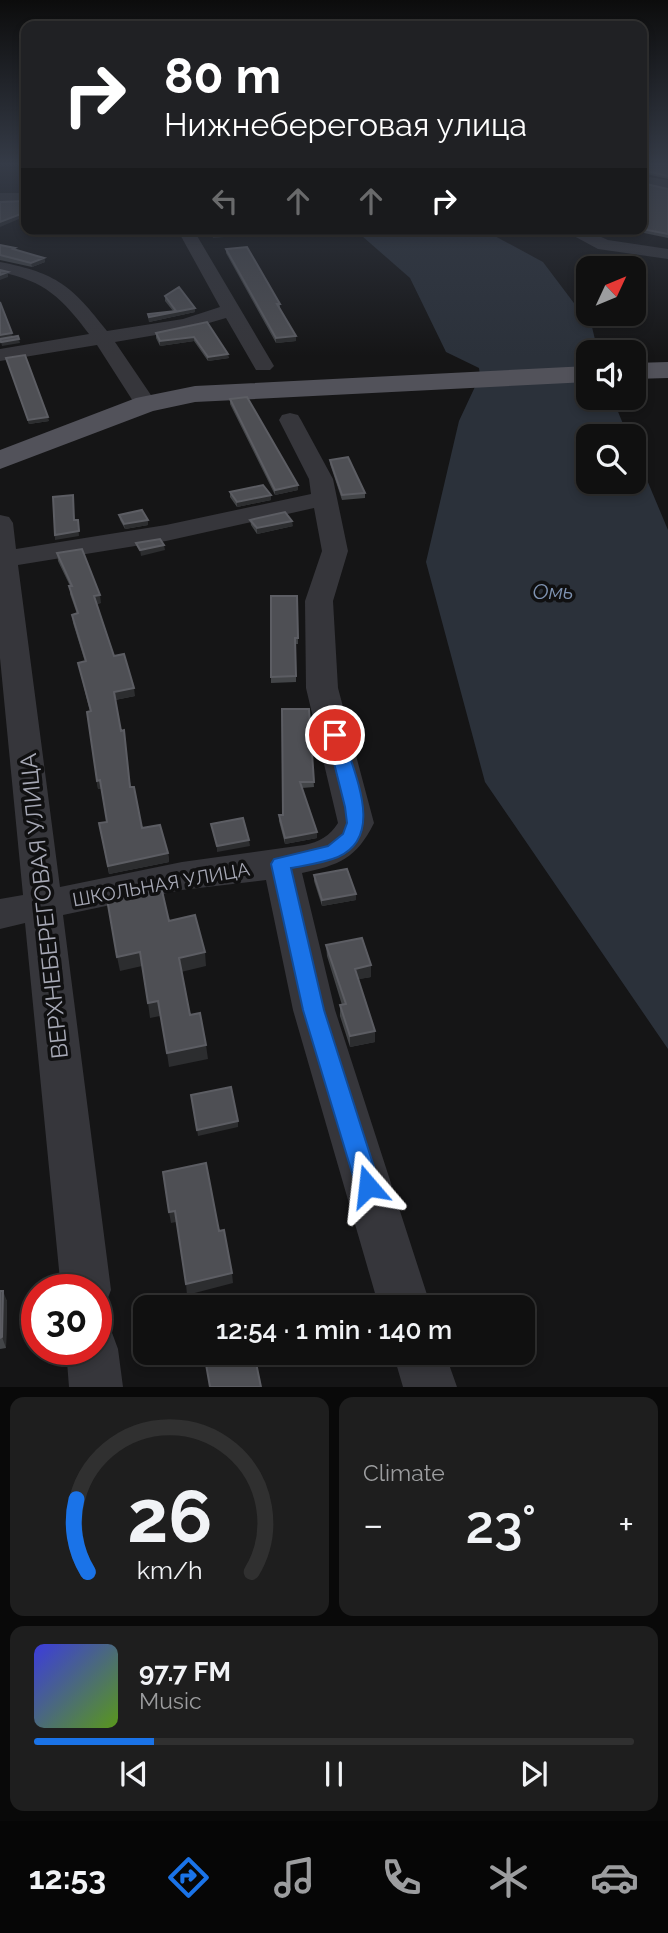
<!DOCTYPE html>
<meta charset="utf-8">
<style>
body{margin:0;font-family:Raleway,sans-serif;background:#1e1e1e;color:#f1f3f6;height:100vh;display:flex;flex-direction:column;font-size:26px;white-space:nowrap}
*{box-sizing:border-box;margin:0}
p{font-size:23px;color:#9c9d9f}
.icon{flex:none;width:38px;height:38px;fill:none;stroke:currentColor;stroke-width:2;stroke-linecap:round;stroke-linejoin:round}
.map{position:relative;height:1387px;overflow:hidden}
.details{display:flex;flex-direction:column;gap:10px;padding:10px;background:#090909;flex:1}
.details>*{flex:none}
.top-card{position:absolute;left:21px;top:21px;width:626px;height:214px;border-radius:14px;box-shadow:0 4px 10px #0003,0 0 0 2px #303030;background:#202124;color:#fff;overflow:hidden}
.needle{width:46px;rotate:46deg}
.buttons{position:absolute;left:576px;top:256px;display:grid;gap:14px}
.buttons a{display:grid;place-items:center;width:70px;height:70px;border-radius:14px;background:#101010;box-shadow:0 4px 10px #0003,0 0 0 2px #303030;font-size:35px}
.speed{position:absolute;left:21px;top:1274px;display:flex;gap:14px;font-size:35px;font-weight:700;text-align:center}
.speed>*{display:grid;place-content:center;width:91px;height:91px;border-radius:50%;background:#101010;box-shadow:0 4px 10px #0003,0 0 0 2px #303030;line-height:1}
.speed .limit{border:10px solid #d22;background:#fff;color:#111}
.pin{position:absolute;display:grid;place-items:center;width:60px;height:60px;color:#fff;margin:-30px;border:4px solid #fff;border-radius:50%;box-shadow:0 2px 7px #0007}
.me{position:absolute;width:77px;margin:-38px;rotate:343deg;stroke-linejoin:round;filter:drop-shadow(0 0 5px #0008)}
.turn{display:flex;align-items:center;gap:24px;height:147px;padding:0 28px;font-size:32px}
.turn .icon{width:91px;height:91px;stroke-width:2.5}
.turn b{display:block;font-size:49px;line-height:60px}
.lanes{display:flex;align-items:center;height:66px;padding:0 28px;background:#0003;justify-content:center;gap:35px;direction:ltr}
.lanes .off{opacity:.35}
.big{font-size:52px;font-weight:600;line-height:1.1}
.details .card{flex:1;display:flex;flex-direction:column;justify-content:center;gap:10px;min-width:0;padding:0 24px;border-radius:14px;background:#1e1e1e}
.details .dial{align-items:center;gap:0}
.dial svg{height:182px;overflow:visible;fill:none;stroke:#303030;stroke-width:7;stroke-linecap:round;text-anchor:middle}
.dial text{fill:#f1f3f6;stroke:none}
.song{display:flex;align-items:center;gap:21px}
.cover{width:84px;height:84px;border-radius:10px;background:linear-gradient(135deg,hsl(240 70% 55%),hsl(90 70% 35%))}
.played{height:7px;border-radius:4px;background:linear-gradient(90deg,#1a73e8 20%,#303030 20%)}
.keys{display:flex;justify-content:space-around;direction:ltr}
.heat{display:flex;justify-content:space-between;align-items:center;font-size:38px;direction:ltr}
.details .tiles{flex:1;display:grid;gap:10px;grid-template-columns:1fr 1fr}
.card:last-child{grid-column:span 2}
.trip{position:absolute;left:133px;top:1295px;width:402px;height:70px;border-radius:14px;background:#101010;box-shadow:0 4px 10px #0003,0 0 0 2px #303030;font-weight:600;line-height:70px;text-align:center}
.tab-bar{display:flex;height:112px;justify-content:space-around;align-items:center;background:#060606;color:#9c9d9f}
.tab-bar .icon{width:49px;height:49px}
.tab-bar .active{color:#1a73e8}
.tab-bar b{font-size:32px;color:#f1f3f6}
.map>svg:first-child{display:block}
.water{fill:#2b313a}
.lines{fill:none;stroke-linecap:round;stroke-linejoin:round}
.minor{fill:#36363b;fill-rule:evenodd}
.major{fill:#52525a;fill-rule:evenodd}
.wall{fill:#434548}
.shaded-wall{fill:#2c2d2f}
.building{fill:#4e4f54;stroke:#5c5d63;stroke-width:2}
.route{fill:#1a73e8;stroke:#114b97;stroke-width:2}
.labels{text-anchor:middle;stroke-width:7;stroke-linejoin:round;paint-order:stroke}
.street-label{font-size:19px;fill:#a7a9b6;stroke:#101011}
.water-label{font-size:21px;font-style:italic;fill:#7e92b1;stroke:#101011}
.near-street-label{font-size:23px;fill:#a7a9b6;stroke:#101011}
</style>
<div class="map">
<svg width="668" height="1387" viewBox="0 0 668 1387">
<rect width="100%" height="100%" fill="#151516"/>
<path class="water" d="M354,229H482L543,262L592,327L598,352H588V397H612L628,436H588V481H634V449L668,530V1049L485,782L426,562L459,421L480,376L479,368L446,352L410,278Z"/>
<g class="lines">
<path class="minor" d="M642,176L668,180V190L642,185Z
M0,193H26V203H0Z
M177,229H193L274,366L270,370H256L226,318L185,330L115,342L157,404L154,409H138L97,345L0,361V349L89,334C62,298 45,281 0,272V262C57,273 72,286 107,331L183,319L220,307Z
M561,229H583L608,240L668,249V259L598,249Z
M290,413L298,415L301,420L333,479L348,551L333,601L338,688L374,823C356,859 339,865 302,873L335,1010L431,1307H379L293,1010L266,880L182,890L63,915L111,1290L104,1308L96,1311V1290H61L25,923L0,929V899L23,895L0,658V515L9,517L13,523L16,549L166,525L311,494L309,479L279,420L282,415ZM314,508L322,551L305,601L306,688L338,823C330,836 319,842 304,845L182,862L60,887L18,565L166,541Z
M96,1325L111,1330L118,1349L123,1387H69L66,1349H96Z
M393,1353H445L457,1387H403Z"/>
<path class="major" d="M668,362V378L634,379V363Z
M588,366V382L195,402L153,411L0,469V450L136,398L195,386Z"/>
</g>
<path class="wall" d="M642,162H668V179L642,173Z
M668,189V238L625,229H642Z
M139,229H164L165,234Z
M0,245L15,248V250L44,258L45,262L32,267L0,260Z
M226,249L280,304V308H279L296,341L276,343L226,253Z
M165,296L195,308V312L149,322L148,314L173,311L165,301Z
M207,322L229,358L208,361L194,341L160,346L156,338V333Z
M6,358L49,421L29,424Z
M230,399L298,490L275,495L230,404Z
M330,460L365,493V498L342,500L330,464Z
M230,492L271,495V500L237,507L230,497Z
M119,515L148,525L125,529L120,520Z
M250,520L293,526L257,534L251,525Z
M57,553L101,603L96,604L114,656L135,696L115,700L131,787L142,828L168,853L169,862L109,874L99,823L107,822L102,789H98L97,781L90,712L78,663L85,662L73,623L72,615L77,614L70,594V586L58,561Z
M271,596H297L298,644H296V682L271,683Z
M309,709L314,787L302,788L317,838L285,844L279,821V815H283Z
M314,875L356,894V900L322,906L314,881Z
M326,945L371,977L358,979L375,1042L350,1047L340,1016V1005H342L327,956Z
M0,1291L7,1301L6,1348L0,1349Z"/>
<path class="shaded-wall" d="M26,212V216L0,227V222Z
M235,232V236L213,238L212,234Z
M44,258L45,262L32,267L31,263Z
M8,272V277L0,280V275Z
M195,308V312L149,322V317Z
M12,333L13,338L0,340V335Z
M296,336V341L276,343V338Z
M194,337V341L160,346V341Z
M19,339L20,343L2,346L1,342Z
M228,354L229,358L208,361V357Z
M48,417L49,421L29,424L28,420Z
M298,485V490L275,495V490Z
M271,495V500L237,507V502Z
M78,520L79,536L55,540V535Z
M148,520V525L125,529L124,524Z
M292,521L293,526L257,534V528Z
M164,545L165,550L141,556L140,550Z
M100,595L101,603L95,604L94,596Z
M134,688L135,696L115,700L114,692Z
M100,780L102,789H98L97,781Z
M317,832V838L285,844V838Z
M249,840L250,846L217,852V846Z
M168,853L169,862L109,874L108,866Z
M356,894V900L322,906V900Z
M140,952L142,966L120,971L117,957Z
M205,952L206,966L181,972L179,958Z
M371,965V977L355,980V969Z
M158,1001L160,1016L150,1018L148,1003Z
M375,1031V1042L350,1047V1036Z
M206,1045L208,1059L169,1067L167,1053Z
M238,1121V1127L198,1136L197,1130Z
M175,1211L176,1222L171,1223L169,1212Z
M232,1273L233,1283L187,1295L186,1284Z
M3,1291L7,1301L6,1348L2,1337Z"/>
<path class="building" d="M642,162H668V176L642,170Z
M642,183L668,189V234L642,229Z
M26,201V212L0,222V202Z
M210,229H233L235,232L212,234Z
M0,245L15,248L13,249L44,258L31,263L0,255Z
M247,247L280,304H277L296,336L276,338L226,249Z
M0,270L8,272L0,275Z
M179,287L195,308L149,317L148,314L176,311L165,296Z
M0,302L12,333L0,335Z
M207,322L228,354L208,357L194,337L160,341L156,333Z
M18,336L19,339L1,342L0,339Z
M25,355L48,417L28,420L6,358Z
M247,397L298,485L275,490L230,399Z
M348,457L365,493L342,495L330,460Z
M263,485L271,495L237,502L230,492Z
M73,495L74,520H78L79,531L55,535L53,497Z
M142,510L148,520L124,524L119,515Z
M285,512L292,521L257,528L250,520Z
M160,539L164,545L140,550L136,543Z
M82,549L100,595L94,596L114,656L124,654L134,688L114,692L121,731L124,730L130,787H134L142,828L160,825L168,853L108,866L99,823L107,822L100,780L97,781L87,712L91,711L78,663L86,661L72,615L78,613L69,586H72L57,553Z
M271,596H297L298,638H295L296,676L271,677Z
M282,709H309L314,782H300L317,832L285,838L279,815H283Z
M243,818L249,840L217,846L211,824Z
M347,869L356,894L322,900L314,875Z
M160,882L169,921L195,915L205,952L179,958L190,1015L200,1013L206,1045L167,1053L158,1001L148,1003L140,952L117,957L107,899L115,898L114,892Z
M362,938L371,965L355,969L375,1031L350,1036L340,1005L346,1004L326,945Z
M231,1087L238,1121L197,1130L191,1095Z
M206,1163L219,1231L224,1230L232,1273L186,1284L175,1211L169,1212L163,1172Z
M0,1291H3L2,1337L0,1338Z
M204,1353H254L261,1387H210Z"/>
<linearGradient id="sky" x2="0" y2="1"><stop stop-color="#0c0c0c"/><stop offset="0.46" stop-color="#353b47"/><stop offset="1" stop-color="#353b47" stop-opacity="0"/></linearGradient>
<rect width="668" height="356" fill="url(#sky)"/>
<path class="route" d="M335,730L343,735C353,772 386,836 338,857C324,863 306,865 291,868L324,1010L380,1186L376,1194L368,1198L360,1194L356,1186L303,1010L271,864L274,859L328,846L343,834L347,823L345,807L327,735Z"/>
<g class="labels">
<g class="street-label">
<text transform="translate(161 884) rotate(-10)" y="7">ШКОЛЬНАЯ УЛИЦА</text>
</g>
<g class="water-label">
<text x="553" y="599">Омь</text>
</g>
<g class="near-street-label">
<text transform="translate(44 906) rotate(-96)" y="8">ВЕРХНЕБЕРЕГОВАЯ УЛИЦА</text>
</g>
</g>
</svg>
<div class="buttons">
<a><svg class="needle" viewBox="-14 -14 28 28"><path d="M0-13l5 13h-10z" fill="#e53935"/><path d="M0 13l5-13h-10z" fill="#9c9d9f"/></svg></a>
<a><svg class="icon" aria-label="sound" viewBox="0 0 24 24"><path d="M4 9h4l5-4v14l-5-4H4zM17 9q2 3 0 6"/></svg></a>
<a><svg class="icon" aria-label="search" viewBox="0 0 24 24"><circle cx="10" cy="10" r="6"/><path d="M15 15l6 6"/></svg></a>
</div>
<div class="speed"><div class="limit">30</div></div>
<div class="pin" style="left:335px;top:735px;background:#d93025"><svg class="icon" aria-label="arrive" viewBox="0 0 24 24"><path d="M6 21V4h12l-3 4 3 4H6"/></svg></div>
<svg class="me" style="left:368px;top:1186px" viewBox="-20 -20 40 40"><path d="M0-17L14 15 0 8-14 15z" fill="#1a73e8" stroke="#fff" stroke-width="4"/></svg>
<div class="trip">12:54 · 1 min · 140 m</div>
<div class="top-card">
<div class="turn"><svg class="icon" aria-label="right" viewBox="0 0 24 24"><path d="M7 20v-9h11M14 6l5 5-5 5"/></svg><div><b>80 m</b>Нижнебереговая улица</div></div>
<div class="lanes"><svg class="icon off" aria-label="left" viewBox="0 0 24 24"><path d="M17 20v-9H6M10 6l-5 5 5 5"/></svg><svg class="icon off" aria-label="ahead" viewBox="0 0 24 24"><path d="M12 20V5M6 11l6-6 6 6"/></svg><svg class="icon off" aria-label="ahead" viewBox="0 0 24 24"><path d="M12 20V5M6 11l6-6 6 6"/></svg><svg class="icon" aria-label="right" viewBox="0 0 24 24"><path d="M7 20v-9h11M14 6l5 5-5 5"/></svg></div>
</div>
</div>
<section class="details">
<div class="tiles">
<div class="card dial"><svg viewBox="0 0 100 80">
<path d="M14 69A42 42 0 1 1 86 69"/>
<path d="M14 69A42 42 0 0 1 9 37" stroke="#1a73e8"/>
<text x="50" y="56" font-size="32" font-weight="700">26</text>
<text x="50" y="72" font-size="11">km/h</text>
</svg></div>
<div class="card"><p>Climate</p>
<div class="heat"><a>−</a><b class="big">23°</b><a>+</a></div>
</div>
<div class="card">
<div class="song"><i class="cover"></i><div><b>97.7 FM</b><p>Music</p></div></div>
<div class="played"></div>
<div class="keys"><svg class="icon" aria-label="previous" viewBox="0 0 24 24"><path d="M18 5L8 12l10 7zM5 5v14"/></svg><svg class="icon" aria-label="pause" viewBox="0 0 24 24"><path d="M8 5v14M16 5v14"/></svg><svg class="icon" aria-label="next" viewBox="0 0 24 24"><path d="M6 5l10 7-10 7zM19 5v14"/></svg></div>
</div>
</div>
</section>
<nav class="tab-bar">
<b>12:53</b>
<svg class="icon active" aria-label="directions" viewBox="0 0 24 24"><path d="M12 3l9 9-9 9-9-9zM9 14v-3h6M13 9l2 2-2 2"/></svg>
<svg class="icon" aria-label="music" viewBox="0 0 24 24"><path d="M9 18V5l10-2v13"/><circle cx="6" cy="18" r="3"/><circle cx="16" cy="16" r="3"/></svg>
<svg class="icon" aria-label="phone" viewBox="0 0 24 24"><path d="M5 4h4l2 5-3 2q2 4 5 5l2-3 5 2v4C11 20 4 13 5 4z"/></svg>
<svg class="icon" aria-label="climate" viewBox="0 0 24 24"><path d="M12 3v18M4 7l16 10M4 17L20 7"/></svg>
<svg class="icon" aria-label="car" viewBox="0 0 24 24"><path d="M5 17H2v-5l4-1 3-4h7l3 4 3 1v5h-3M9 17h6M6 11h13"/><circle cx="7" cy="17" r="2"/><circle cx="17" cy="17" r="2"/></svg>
</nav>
